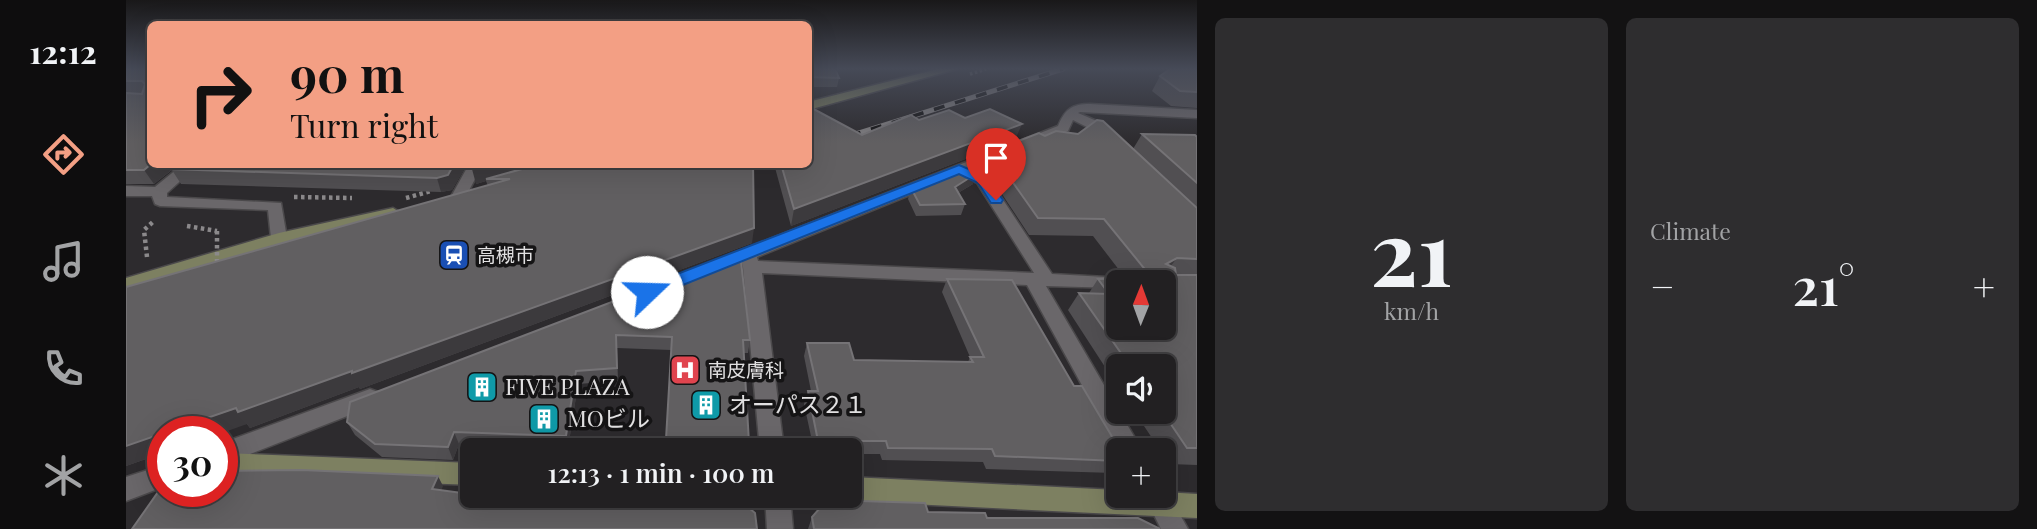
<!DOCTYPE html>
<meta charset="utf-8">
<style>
body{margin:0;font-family:"Playfair Display","Noto Sans JP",serif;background:#2e2d2f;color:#f1f3f6;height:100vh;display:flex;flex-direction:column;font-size:26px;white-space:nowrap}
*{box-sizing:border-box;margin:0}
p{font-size:23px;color:#a2a3a5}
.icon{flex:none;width:38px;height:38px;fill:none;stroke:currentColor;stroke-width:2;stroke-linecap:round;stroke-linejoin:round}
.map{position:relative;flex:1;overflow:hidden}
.details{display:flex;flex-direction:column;gap:18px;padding:18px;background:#131213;width:840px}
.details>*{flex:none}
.banner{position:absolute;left:21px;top:21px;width:665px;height:147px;border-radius:10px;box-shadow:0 7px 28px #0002,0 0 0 2px #3f3e40;background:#f39f84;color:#111;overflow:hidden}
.needle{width:46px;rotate:1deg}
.controls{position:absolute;left:980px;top:270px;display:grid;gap:14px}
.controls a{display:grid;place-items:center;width:70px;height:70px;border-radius:10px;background:#222022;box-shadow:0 7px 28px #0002,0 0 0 2px #3f3e40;font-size:35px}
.speed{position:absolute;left:21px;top:416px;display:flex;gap:14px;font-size:35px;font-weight:700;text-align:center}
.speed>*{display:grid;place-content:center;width:91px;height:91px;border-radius:50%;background:#222022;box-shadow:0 7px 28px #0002,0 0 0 2px #3f3e40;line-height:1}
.speed .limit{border:10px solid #d22;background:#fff;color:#111}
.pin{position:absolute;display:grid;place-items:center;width:60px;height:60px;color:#fff;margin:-72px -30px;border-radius:50% 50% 50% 0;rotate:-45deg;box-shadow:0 0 7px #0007}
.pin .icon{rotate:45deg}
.me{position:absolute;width:77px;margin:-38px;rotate:69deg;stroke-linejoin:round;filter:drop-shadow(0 0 5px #0008)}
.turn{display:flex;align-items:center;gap:24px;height:147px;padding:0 28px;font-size:32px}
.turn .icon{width:91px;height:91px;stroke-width:2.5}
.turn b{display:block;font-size:49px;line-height:60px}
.big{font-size:52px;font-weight:600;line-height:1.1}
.details .card{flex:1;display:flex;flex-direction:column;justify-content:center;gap:10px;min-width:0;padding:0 24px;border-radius:10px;background:#2e2d2f}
.details .dial{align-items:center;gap:0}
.dial b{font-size:91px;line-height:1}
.heat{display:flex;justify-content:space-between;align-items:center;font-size:38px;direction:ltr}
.details .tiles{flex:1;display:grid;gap:18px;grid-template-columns:repeat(2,1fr)}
.trip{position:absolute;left:334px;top:438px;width:402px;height:70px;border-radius:10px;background:#222022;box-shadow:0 7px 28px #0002,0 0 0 2px #3f3e40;font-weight:600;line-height:70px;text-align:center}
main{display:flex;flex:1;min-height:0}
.dock{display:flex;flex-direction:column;width:126px;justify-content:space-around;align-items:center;background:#0e0d0e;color:#a2a3a5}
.dock .icon{width:49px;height:49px}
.dock .current{color:#f39f84}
.dock b{font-size:32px;color:#f1f3f6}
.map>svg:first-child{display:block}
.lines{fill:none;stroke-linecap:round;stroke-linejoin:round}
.street-casing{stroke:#4b494b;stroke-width:3}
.secondary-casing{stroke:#4b494b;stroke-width:3}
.path-far1{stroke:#8b898b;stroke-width:3.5;stroke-dasharray:2.5 2.5;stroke-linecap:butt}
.path{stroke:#8b898b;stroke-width:4.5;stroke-dasharray:3.5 3.5;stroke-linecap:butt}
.street{fill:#6a676a;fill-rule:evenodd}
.secondary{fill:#7d8061;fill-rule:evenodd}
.rail-casing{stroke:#807e80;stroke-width:5}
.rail{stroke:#151415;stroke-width:3.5;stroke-dasharray:11;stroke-linecap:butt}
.path-bridge{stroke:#8b898b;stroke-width:4.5;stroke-dasharray:3.5 3.5;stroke-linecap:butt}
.wall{fill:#514f52}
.shaded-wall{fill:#3c3a3d}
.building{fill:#615f61;stroke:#757376;stroke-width:2;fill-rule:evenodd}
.route{fill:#1a73e8;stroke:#114b97;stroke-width:2}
.labels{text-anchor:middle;stroke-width:7;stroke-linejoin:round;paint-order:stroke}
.poi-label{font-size:19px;fill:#e2e1e2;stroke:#151415;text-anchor:start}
.near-poi-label{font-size:23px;fill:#e2e1e2;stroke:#151415;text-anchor:start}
</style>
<main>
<nav class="dock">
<b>12:12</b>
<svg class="icon current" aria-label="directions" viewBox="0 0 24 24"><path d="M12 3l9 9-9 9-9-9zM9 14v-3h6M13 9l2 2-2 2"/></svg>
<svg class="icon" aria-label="music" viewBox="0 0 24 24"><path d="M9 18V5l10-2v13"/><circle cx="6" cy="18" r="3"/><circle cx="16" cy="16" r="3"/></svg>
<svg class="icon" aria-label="phone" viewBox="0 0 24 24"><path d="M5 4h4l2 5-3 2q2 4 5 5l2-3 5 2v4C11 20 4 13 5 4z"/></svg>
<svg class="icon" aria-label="climate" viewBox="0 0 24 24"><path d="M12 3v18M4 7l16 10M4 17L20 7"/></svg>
</nav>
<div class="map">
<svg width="1071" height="529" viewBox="0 0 1071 529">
<rect width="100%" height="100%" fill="#2d2b2e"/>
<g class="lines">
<g class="street-casing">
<path id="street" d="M964,104L1071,110V118L954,112L952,113L973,122L988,137V143H978L963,128L947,120L942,131L846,170L862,177L926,274L998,278L1001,282H992V288L920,286L1016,450L992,451L901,285L636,273L658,450H634L617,267L616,263L594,271L585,265L588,261L932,126C939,109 946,104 964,104ZM833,175L851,183L908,273L632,261L631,257Z
M57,164H73L41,193V197L155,203L161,238L159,242L153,243L145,238L142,210L34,206L29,204L26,196H0V186L29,187Z
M343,164H357L339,198H329L326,195Z
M244,389L252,392L255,398L252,404L96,465V443Z
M37,465V487L0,501V477Z
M1038,486L1062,529H1035L1018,495H1038Z
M639,495H664L667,529H641Z"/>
</g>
<g class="secondary-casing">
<path id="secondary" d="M812,69H831L682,110V102Z
M267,208L275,213L273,216L156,243L0,290V278L153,233Z
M96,453L346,463V485L96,475Z
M724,477L992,490V495H1038V492L1071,494V518L724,501L714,495H724Z"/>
</g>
<path class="path-far1" d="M844,74L860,69"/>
<path class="path" d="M168,197L226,198
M280,198L305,191
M61,226L91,231
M21,257L18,230L28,221"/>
<use href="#street" class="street"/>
<use href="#secondary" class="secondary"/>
<g class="rail-casing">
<path id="rail" d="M682,149L937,69"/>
</g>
<use href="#rail" class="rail"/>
<path class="path-bridge" d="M91,231V265"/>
</g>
<path class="wall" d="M0,69H24V164H341L326,190L315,192L55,184L46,170L28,184H0Z
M682,69L713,78L711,87H682Z
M1071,69V108L1045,106L1026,91L1034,76Z
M839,118L889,140L665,226L648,164H682L736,135L793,120Z
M1016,134L1071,137V465L1043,464L1038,456V450H1034L1008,411H1038V366H992V387L942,310L953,293H963L972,279H1000L967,236L903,235L864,176L853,170L859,154L919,136L1007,149Z
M348,164L626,243L234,389L233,387L124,428L121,424L37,432V453L0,466V287L362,186L360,181L350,184Z
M847,184L832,193L839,204L835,215L790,216L782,199L785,188Z
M614,253L624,340L622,353H617L623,443L622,450H540L545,350L491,348L492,381L452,384L442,448L333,444L327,460L256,457L229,435L221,422Z
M821,279L948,386L992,450V469L988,473L860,469L857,462L756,460L754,454H724V450H688L678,404L682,391H685L678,356L681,343L728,360L842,362L844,357L816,292Z
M802,512L861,518L1034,529H682L686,517Z"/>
<path class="shaded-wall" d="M896,124L889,140L665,226L668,209Z
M25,164H53L28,184L18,170Z
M328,164H341L326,190L315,192L311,178Z
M364,164H423L360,179V181L350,184L346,169Z
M851,173L847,184L825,197L829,187Z
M628,228L626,243L234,389L233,387L124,428L121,424L96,433L39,432L226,371Z
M1051,258L1038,275L1040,264Z
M450,371L452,384L442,448L440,436Z
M328,432L333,444L327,460L322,447Z
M37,433V453L0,466V446Z
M312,476L317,486L312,500L306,489Z"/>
<path class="building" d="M0,69H24L25,164L18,170H0V93L16,94L19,84L16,81H0Z
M682,69H709L713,78L682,77Z
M1044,69H1071V92L1054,91L1034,76Z
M682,106L736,135L785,115L793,120L823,110L839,118L864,109L896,124L668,209L655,164H682Z
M971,120L977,121L1071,208V259L1051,258L1040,264L1049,268L1050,275H1071V448H1061L1036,411H1038V366H1004L953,293L983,294L972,279L1026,278L978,219L912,218L871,160L859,154L913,133L919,136L930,131L952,134ZM992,282H1038V327H992Z
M1016,134L1069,135L1071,137V183Z
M51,164H328L322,175L311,178L45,169Z
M348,164H364L346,169Z
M414,164H627L628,228L226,373V371L112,412L110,408L0,446V287L384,179H360Z
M838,167L851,173L829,187L839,204L794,205L785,188Z
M614,253L624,340H617L623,443L540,439L546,337L490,335L491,368L450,371L440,436L328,432L322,447L249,444L221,422L224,402Z
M821,279L886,280L948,386H956L994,450H992V461L869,456L866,449L762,448L760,441H692L682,391H692L681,343H723L728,360L847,362L844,357H858Z
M176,470L312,476L306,489L366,497V495H498L610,497L629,513L631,529H6L37,485V492H96V471Z
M701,500L799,503L802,512L859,513L861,518H1012L1034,529H688L686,517Z"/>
<linearGradient id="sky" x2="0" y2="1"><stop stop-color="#191819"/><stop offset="0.48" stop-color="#464a57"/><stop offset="1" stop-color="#464a57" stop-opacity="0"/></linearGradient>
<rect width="1071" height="143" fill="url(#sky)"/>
<path class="route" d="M833,165L862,177L877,200L875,203H865L852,183L833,174L527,297H515L512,292L515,288Z"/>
<defs>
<g id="station-square" transform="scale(1.575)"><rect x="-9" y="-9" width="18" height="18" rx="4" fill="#1a4fb4" stroke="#151415"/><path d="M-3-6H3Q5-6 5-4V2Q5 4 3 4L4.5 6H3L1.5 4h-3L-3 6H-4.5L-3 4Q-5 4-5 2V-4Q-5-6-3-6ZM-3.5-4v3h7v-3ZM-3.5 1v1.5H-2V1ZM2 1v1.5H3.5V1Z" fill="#fff"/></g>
<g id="hospital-square" transform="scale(1.575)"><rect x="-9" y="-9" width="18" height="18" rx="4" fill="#e0444e" stroke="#151415"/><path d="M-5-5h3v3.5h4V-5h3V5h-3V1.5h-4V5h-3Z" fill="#fff"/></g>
<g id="building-square" transform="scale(1.575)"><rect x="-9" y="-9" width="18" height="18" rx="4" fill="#0f9aa8" stroke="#151415"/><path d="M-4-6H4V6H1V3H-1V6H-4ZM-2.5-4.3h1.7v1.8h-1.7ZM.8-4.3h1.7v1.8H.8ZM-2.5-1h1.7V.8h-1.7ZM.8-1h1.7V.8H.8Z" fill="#fff"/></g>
</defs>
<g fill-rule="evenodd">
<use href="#station-square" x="328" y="255"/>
<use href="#hospital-square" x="559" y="370"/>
<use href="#building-square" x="356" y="387"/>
<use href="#building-square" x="580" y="405"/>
<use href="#building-square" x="418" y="419"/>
</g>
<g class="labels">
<g class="poi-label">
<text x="351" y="262">高槻市</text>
<text x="582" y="377">南皮膚科</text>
</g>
<g class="near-poi-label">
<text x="379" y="395">FIVE PLAZA</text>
<text x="603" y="413">オーパス２１</text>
<text x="441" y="427">MOビル</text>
</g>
</g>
</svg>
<div class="controls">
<a><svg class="needle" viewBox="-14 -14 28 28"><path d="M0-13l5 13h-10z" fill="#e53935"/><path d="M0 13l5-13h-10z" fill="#a2a3a5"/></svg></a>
<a><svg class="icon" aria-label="sound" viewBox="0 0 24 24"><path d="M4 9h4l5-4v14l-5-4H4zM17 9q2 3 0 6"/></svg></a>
<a>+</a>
</div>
<div class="speed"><div class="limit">30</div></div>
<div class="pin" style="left:870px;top:200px;background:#d93025"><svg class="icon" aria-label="arrive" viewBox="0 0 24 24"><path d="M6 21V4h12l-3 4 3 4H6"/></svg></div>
<svg class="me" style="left:521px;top:292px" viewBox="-20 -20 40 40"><circle r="19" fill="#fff"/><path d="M0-13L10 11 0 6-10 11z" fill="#1a73e8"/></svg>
<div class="trip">12:13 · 1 min · 100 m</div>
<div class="banner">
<div class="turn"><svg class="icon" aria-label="right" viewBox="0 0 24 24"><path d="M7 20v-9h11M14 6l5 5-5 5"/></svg><div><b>90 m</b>Turn right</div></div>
</div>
</div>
<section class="details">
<div class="tiles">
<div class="card dial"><b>21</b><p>km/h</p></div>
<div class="card"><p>Climate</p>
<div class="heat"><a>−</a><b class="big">21°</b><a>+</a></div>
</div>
</div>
</section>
</main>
